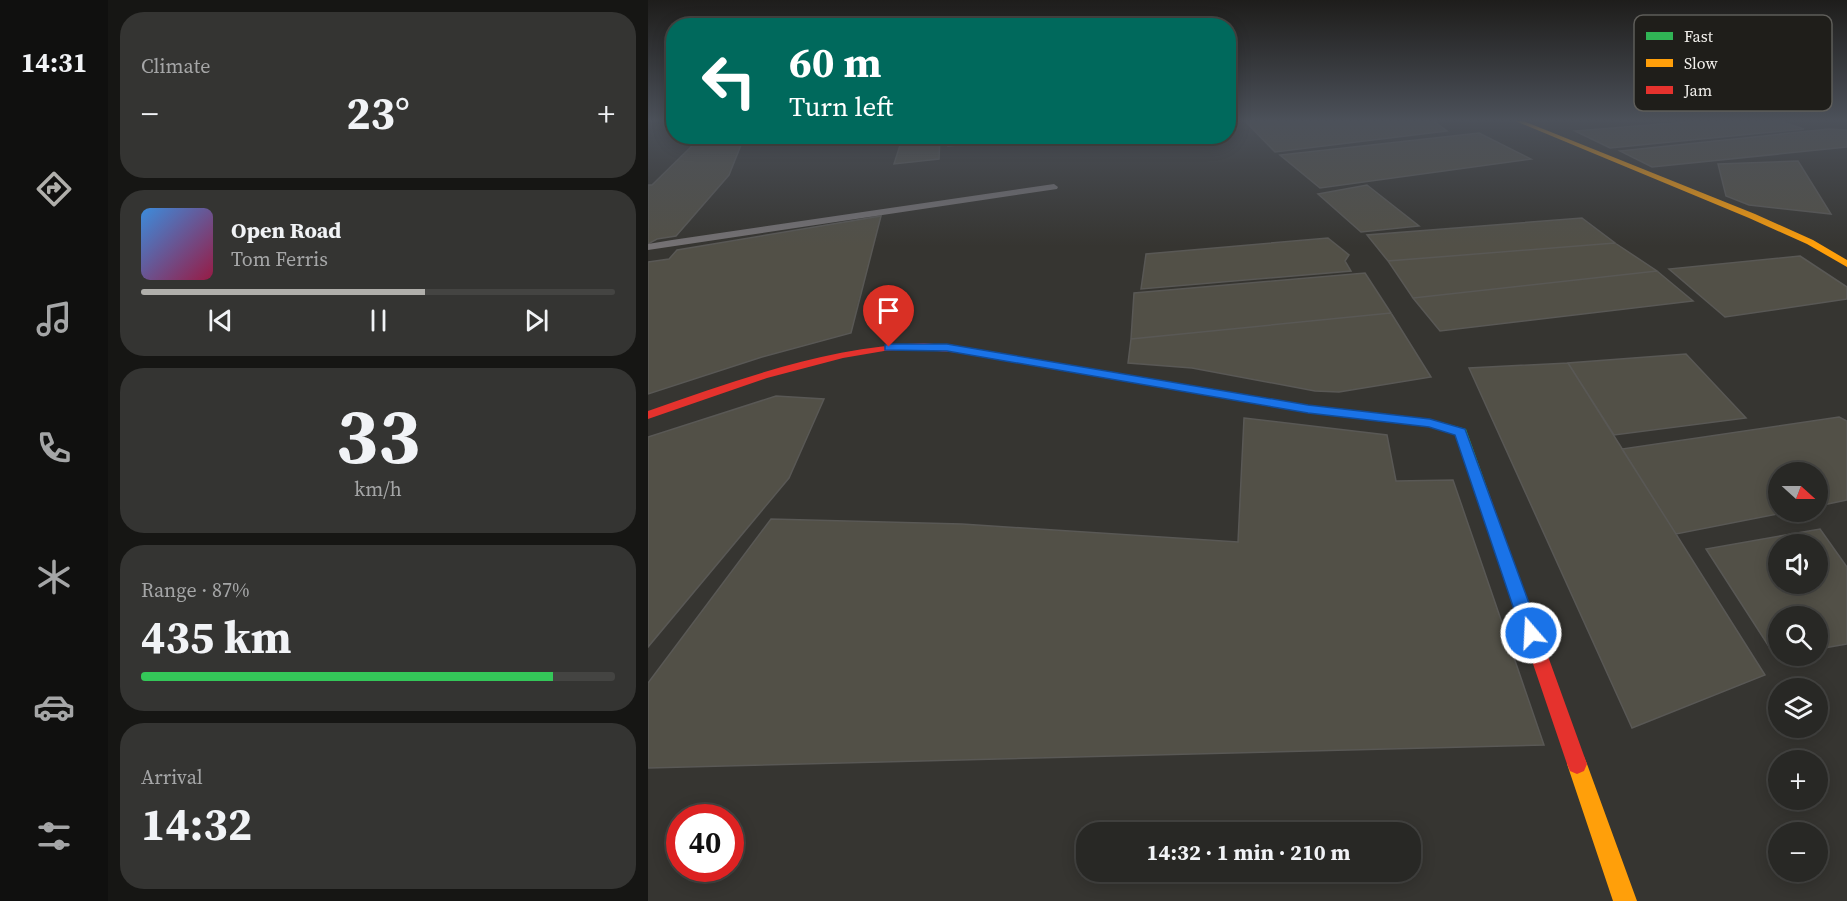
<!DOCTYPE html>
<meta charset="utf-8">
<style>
body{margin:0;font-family:"Source Serif 4",serif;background:#343432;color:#f1f3f6;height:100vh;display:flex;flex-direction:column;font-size:22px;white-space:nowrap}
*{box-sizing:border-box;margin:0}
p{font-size:20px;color:#a5a6a7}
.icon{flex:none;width:33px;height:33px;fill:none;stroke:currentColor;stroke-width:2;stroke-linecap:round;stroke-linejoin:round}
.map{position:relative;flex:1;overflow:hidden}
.drawer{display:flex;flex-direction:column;gap:12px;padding:12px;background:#161614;width:540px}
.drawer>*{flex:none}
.banner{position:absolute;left:18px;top:18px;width:570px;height:126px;border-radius:24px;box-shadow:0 3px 15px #0003,0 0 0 2px #444442;background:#00695c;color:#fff;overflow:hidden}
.needle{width:39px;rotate:111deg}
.fabs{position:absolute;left:1120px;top:462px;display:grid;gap:12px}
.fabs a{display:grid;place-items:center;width:60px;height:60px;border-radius:50%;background:#282825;box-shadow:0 3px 15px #0003,0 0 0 2px #444442;font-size:30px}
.speed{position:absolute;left:18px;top:804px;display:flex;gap:12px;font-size:30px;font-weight:700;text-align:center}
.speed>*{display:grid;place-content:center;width:78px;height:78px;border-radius:50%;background:#282825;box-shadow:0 3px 15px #0003,0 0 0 2px #444442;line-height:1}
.speed .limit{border:9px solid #d22;background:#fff;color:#111}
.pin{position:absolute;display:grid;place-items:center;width:51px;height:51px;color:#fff;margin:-62px -26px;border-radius:50% 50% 50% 0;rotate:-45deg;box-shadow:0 0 6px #0007}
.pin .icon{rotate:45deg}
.me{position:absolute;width:66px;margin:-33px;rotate:341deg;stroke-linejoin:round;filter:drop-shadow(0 0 4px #0008)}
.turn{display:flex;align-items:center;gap:21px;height:126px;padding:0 24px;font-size:27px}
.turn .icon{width:78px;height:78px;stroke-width:2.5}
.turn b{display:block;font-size:42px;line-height:51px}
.big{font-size:45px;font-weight:700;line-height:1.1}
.drawer .tile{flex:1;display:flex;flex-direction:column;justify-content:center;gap:9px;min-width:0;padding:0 21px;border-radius:24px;background:#343432}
.drawer .dial{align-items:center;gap:0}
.dial b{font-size:78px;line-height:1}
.song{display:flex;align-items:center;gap:18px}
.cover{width:72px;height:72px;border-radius:9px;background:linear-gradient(135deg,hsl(210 70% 55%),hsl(340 70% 35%))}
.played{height:6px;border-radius:3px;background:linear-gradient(90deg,#b0afab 60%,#444442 60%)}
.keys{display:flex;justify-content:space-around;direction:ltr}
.heat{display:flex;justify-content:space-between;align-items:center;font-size:33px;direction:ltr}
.charge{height:9px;border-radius:4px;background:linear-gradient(90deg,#34c759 87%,#444442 0)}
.trip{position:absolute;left:428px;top:822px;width:345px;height:60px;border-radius:24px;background:#282825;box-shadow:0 3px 15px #0003,0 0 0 2px #444442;font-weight:700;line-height:60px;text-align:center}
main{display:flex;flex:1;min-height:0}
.menu{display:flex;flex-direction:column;width:108px;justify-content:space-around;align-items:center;background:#10100f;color:#a5a6a7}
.menu .icon{width:42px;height:42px}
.menu .on{color:#b0afab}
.menu b{font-size:27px;color:#f1f3f6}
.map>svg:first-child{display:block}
.building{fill:#525047;stroke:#595855;stroke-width:1.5;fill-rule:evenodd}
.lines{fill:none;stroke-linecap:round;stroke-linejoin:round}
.lane{fill:#747173;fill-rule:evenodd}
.fast{fill:#30b455;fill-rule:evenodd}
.slow{fill:#ff9f0a;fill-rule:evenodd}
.jam{fill:#e5322d;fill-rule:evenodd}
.route{fill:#1a73e8;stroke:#114b97;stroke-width:1.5}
.key{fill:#1f1e1a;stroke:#5e5d59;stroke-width:1.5}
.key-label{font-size:16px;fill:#f2f0ec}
</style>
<main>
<nav class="menu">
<b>14:31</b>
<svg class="icon on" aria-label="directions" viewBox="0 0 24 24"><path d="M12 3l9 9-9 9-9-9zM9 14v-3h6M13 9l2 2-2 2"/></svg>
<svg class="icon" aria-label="music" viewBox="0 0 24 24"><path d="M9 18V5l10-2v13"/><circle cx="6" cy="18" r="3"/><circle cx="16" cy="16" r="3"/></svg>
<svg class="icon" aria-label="phone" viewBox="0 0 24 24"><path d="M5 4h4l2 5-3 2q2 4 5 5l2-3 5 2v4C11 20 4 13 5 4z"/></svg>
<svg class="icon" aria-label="climate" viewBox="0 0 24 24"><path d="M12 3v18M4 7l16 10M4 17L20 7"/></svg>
<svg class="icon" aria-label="car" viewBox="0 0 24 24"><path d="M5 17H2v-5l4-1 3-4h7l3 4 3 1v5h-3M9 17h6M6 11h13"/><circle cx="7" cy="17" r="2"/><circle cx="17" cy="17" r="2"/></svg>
<svg class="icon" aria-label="filters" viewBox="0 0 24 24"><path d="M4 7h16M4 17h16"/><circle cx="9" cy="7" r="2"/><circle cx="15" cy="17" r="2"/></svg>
</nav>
<section class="drawer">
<div class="tile"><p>Climate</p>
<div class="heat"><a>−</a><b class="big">23°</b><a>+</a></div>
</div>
<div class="tile">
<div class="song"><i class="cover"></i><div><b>Open Road</b><p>Tom Ferris</p></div></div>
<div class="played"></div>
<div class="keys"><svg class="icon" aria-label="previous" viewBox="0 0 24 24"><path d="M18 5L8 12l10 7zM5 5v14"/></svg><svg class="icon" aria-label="pause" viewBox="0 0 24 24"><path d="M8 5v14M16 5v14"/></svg><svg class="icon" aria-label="next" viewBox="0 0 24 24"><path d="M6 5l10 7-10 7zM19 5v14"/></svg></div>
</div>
<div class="tile dial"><b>33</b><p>km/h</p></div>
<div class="tile"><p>Range · 87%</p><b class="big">435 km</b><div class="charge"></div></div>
<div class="tile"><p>Arrival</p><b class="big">14:32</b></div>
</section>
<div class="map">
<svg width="1199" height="901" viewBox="0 0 1199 901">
<rect width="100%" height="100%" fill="#363531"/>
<path class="building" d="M596,120H784L799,131L627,152Z
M1063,120H1128L1156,129L962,148L927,131Z
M1181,129L1199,130V147L1004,167L972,151Z
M831,133L883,159L672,188L632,155Z
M255,136H292L291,159L246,164Z
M300,136H411L300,146Z
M95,140L81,175L28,236L9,239L0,244V185H4L48,142Z
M1150,161L1183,214L1101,205L1078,196L1070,164Z
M719,185L771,226L713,232L670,194Z
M233,216L203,333L114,357L0,394V262L21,259L29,250Z
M934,218L967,243L740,261L719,235Z
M680,238L701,255L697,261L703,271L493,289L498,254Z
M967,243L1009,271L765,298L740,261Z
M1152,256L1199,287V299L1077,317L1021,269Z
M1009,271L1045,301L792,331L765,298Z
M717,273L743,313L483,339L486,293Z
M743,313L783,377L691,392L667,391L544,368L480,363L483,339Z
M1038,354L1098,418L966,435L920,363Z
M920,363L1117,675L984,728L821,368Z
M128,396L176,399L141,478L0,647V437Z
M1191,417L1199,421V500L1170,506V472H1131V512H1140L1028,534L974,449Z
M596,418L739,435L748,481L805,480L896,745L0,768V683L123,519L314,524L590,542Z
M1172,529L1199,567V644L1170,649V616H1131V656H1133H1127L1058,549ZM1131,544H1170V584H1131Z"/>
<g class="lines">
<path class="lane" d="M406,184L410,187L409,189L0,250V244L24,240Z"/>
<path class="fast" d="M315,347L660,405L782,419L818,429L842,496L835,501L828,496L807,435L781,427L660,413L311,352L309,350Z"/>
<path class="slow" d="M865,120H873L1107,214L1165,240L1199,260V267L1159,244L1101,218Z
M929,754L936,757L939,764L989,901H965L919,764L922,757Z"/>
<path class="jam" d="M276,343L315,347L321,350L315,353L276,350L236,351L195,358L119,378L0,419V411C92,379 178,347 276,343Z
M835,491L842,496L939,764L936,771L929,774L922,771L919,764L828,496Z"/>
</g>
<linearGradient id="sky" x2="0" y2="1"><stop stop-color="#1e1d1b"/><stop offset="0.49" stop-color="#4c515a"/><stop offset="1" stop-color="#4c515a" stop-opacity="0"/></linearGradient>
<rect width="1199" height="246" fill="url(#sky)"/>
<path class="route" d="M241,344H299L660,405L782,419L817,429L892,633L889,638L883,640L877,638L874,633L807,435L781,427L660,413L299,351L237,350V345Z"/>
<rect x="986" y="15" width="198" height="96" rx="9" class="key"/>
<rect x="998" y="32" width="27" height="8" fill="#30b455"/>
<rect x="998" y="59" width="27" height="8" fill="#ff9f0a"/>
<rect x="998" y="86" width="27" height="8" fill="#e5322d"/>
<g class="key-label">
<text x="1036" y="42">Fast</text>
<text x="1036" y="69">Slow</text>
<text x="1036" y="96">Jam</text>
</g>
</svg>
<div class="fabs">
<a><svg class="needle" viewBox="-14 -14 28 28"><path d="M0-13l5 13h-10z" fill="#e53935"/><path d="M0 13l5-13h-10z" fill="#a5a6a7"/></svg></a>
<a><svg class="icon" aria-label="sound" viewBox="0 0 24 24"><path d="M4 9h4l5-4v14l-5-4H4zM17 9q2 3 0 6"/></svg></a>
<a><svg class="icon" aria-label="search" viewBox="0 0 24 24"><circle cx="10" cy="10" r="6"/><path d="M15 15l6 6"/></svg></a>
<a><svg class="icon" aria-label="layers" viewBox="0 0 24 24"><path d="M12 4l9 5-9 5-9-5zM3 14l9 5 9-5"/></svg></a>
<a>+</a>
<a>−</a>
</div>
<div class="speed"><div class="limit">40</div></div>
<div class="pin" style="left:241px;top:347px;background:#d93025"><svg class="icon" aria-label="arrive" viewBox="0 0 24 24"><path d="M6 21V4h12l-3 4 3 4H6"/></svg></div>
<svg class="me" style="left:883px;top:633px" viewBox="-20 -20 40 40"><circle r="17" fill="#1a73e8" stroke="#fff" stroke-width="3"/><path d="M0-11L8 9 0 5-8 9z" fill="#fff"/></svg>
<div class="trip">14:32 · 1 min · 210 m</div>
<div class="banner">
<div class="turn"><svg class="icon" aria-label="left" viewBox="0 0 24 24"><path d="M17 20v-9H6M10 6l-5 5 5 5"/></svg><div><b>60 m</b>Turn left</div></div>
</div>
</div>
</main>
